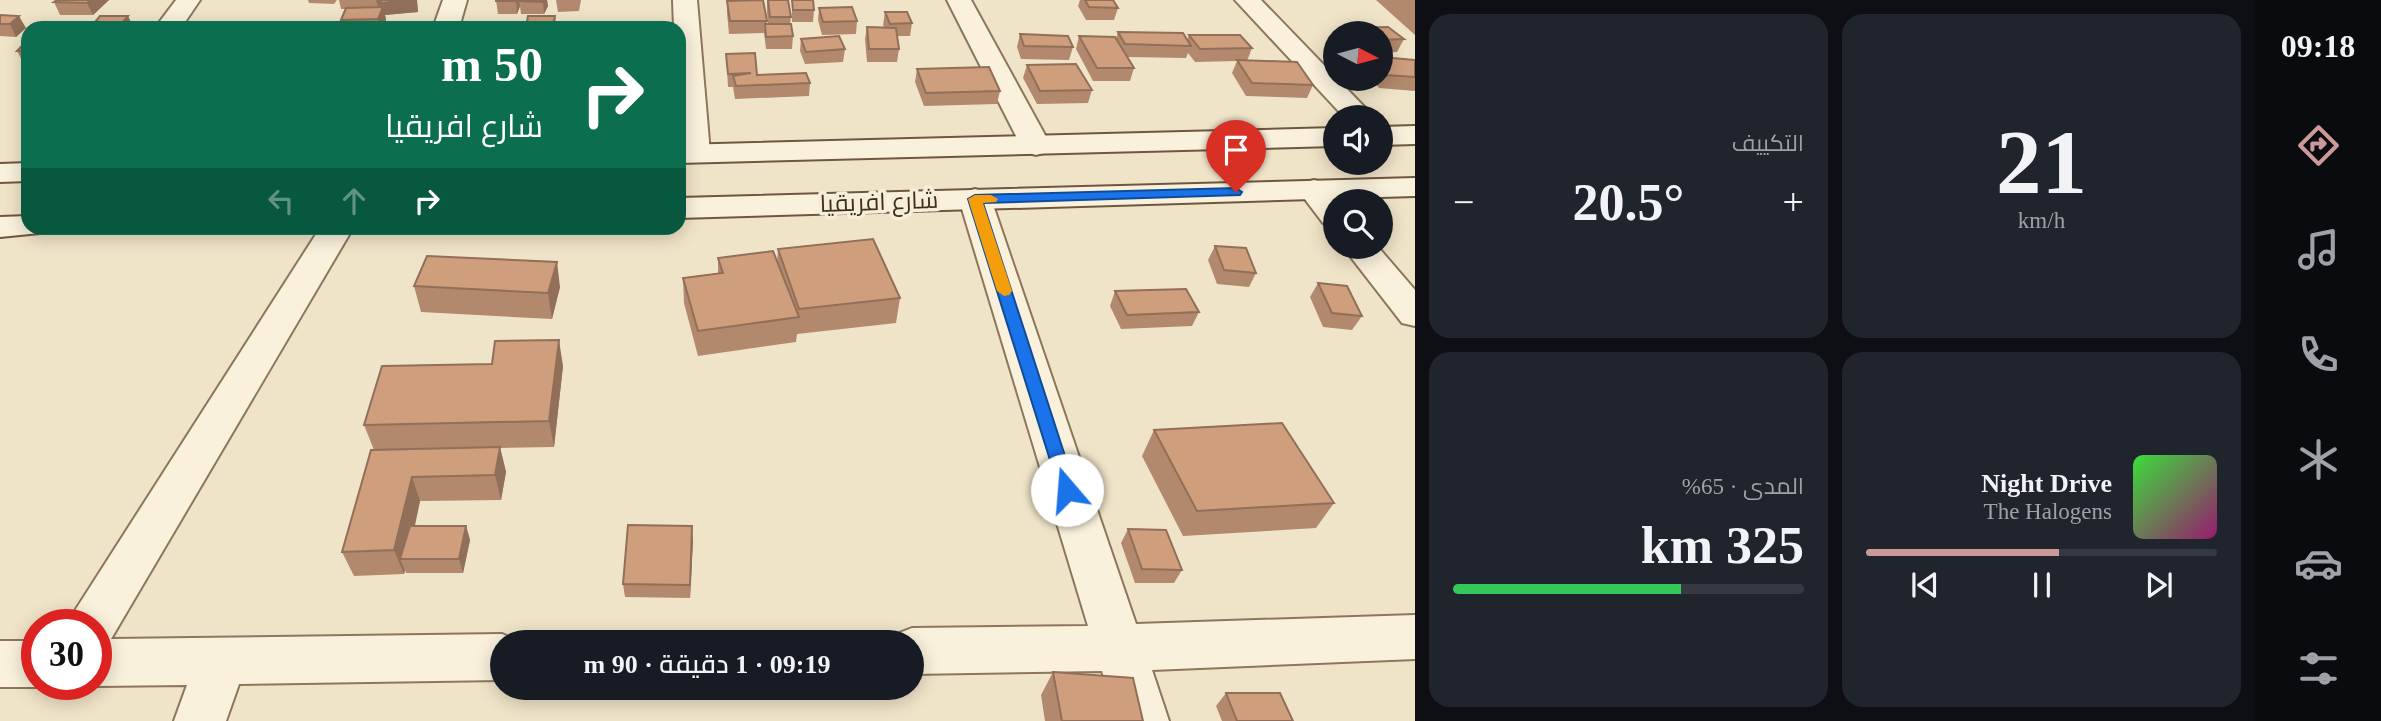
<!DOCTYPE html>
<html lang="ar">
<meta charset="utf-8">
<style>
body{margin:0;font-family:"Times New Roman",Cairo,serif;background:#20242c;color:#f1f3f6;direction:rtl;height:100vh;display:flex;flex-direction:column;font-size:26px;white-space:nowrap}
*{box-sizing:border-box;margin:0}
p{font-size:23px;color:#9ea1a6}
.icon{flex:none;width:38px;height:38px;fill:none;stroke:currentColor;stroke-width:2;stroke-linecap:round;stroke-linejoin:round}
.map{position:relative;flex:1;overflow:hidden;direction:ltr}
.panel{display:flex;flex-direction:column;gap:14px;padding:14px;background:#0d0f14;width:840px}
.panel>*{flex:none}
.guide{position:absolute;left:21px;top:21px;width:665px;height:214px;border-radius:21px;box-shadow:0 4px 18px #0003;direction:rtl;background:#0b6e4f;color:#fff;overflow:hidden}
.needle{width:46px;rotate:96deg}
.tools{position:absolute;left:1323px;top:21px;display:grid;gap:14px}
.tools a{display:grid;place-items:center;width:70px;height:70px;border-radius:50%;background:#171b24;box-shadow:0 4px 18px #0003;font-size:35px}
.speed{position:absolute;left:21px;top:609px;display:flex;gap:14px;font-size:35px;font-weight:700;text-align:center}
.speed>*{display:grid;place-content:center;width:91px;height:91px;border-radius:50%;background:#171b24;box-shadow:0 4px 18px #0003;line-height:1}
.speed .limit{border:10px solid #d22;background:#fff;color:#111}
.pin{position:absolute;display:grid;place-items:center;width:60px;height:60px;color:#fff;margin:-72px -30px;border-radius:50% 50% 50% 0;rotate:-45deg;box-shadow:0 0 7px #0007}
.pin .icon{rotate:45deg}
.me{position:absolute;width:77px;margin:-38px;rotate:342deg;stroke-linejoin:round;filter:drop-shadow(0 0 5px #0008)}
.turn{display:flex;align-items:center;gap:24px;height:147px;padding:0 28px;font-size:32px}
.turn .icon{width:91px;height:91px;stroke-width:2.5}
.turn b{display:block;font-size:49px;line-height:60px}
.lanes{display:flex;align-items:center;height:66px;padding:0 28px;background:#0003;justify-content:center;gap:35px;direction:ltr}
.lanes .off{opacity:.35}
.big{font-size:52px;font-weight:600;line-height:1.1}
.panel .tile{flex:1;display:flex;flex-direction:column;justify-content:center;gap:10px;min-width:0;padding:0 24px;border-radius:21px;background:#20242c}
.panel .dial{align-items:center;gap:0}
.dial b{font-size:91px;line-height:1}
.song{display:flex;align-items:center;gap:21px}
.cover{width:84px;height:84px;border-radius:10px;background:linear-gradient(135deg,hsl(120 70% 55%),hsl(320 70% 35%))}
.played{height:7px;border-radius:4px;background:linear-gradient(90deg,#cc999b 55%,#363941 55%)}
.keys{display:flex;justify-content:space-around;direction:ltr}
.heat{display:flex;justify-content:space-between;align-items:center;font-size:38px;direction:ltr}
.charge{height:10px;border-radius:5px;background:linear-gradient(90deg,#34c759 65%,#363941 0)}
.panel .tiles{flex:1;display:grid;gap:14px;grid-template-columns:repeat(2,1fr)}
.trip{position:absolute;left:490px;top:630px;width:434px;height:70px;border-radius:35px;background:#171b24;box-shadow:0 4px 18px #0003;font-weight:600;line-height:70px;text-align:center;direction:rtl}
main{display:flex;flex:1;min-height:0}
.tab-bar{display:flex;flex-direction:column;width:126px;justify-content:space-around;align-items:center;background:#090b0e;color:#9ea1a6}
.tab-bar .icon{width:49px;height:49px}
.tab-bar .current{color:#cc999b}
.tab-bar b{font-size:32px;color:#f1f3f6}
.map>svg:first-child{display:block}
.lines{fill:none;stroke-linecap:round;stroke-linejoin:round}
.street-casing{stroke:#8d765c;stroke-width:4}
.secondary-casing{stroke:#6f573f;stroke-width:4}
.street{fill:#faf1dc;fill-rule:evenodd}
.secondary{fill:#faf1dc;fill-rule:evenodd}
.wall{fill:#b2896c}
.shaded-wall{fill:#916f58}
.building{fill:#cf9f7d;stroke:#916f58;stroke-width:2}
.route{fill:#1a73e8;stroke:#114b97;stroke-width:2}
.slow{fill:#f59e0b}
.labels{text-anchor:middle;stroke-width:7;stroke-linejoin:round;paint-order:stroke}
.street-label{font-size:24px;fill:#3d2e20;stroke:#f7eed8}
</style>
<main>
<nav class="tab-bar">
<b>09:18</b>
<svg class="icon current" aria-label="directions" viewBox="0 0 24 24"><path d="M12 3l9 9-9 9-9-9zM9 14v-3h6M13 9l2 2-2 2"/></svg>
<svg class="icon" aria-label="music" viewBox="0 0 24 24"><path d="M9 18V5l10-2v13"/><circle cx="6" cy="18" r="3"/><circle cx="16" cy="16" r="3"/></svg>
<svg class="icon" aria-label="phone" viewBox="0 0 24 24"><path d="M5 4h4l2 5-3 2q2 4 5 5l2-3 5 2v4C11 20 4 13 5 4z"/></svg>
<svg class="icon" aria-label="climate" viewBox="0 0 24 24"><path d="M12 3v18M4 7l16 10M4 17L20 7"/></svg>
<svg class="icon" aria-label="car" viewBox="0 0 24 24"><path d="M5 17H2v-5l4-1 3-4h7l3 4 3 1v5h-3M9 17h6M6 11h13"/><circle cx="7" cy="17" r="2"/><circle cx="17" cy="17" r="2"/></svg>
<svg class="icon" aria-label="filters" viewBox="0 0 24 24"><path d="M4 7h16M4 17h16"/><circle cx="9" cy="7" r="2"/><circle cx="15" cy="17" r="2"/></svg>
</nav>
<section class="panel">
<div class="tiles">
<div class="tile dial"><b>21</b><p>km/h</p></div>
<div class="tile"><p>التكييف</p>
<div class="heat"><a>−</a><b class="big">20.5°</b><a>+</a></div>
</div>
<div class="tile">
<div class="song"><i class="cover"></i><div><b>Night Drive</b><p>The Halogens</p></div></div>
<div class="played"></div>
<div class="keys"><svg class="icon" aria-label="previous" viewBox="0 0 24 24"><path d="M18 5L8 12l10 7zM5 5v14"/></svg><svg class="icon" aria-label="pause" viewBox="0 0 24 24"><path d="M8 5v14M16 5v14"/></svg><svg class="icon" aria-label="next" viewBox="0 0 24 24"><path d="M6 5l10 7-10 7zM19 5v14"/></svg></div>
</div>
<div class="tile"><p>المدى · 65%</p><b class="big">325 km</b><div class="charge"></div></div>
</div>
</section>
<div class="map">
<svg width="1415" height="721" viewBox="0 0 1415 721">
<rect width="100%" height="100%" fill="#f0e4c8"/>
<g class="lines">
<g class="street-casing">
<path id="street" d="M176,0H200L181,28H155Z
M443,0H467L459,28H433Z
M673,0H697L710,153L706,159L695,162L684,159L680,153L679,28H674Z
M947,0H971L1051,146L1047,152L1036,155L1025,152L1021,146Z
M1235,0H1261L1374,117H1344Z
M1314,180L1325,183L1340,201H1335V226L1323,223L1298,190L1303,183Z
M975,189L986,192L991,199L1136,624L1415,615V659L1152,670L1169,721H1117L1102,671L912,674V642H891L894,635L912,628L1088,626L959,199L964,192Z
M320,228H353L111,639L502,634L520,642H502V680L239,684L226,721H174L187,685L96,686L90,684H96V625H69L76,609Z
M1343,247H1378L1415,290V326L1402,323Z
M0,641H37V684H45L37,687H0Z"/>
</g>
<g class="secondary-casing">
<path id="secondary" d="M1415,126V144L1381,145V127Z
M1335,128V146L679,163V145Z
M28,163V181L0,182V164Z
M1415,178V196L679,218V198Z
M28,216V228H44L40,233L0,237V217Z"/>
</g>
<use href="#street" class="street"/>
<use href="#secondary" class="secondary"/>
</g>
<path class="wall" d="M57,0H109L93,15H60L54,2Z
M308,0H337L334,4L309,3Z
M339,0H417L418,12L385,15L386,20L382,28H343L341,20L346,9H341Z
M496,0H547L548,6L544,14H521L520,6L517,14H498Z
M556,0H581L579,11L558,12Z
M767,0L791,17L790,24L793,36L792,49H766L764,33L729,34L727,13V1L767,21V24H768L767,12Z
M792,0L814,10L813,22H792Z
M1080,0H1113L1118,8L1114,20H1086L1078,6Z
M1376,0H1415V35Z
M819,8L857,21L856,34L822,35L818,20Z
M885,12L912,23L910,36H897L899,49L897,62H867L865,39L867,27H884L883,25Z
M0,15L26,28L16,37L0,36Z
M555,16L556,28H526V27Z
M1388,27L1404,39L1397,52L1381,53V33H1351L1354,28Z
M1118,32L1187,40L1189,35L1252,48L1247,61L1313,85L1307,98L1246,96L1232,73L1237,61L1195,62L1188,53L1186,58L1127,57L1134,68L1130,81H1093L1076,49L1079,36L1116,38Z
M1020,34L1073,47L1069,60L1021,59L1017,47Z
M28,39V63L24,64L17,51Z
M801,39L845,49L843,62L805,64L800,51Z
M726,54L757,75L810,83L809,96L735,99L733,87H728Z
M1381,57L1415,60V91L1379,88L1373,79H1381Z
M1027,65L1092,90L1088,103L1037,104L1023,78Z
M917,69L1000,91L997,104L924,106L915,82Z
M1215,246L1256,273L1249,287L1217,284L1208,260Z
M778,249L900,298L896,323L797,334L796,342L698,356L684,303L683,278L718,273V258L777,263Z
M1318,283L1362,316L1352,330L1323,327L1310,297Z
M414,286L560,287L552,319L421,312Z
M1115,291L1199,312L1192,326L1121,329L1110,306Z
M563,366L554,447L500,448L506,472L501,500L420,501L415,526H466L470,540L463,573H406L405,570L404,574L354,576L342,552L374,450L364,425Z
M1154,430L1334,503L1316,528L1183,536L1142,456Z
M1128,529L1182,570L1174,583H1135L1121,543Z
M693,540L690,598L625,597L623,584Z
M1053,672L1143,721H1045L1041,695Z
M1226,693L1293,721H1222L1216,706Z"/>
<path class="shaded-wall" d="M90,0H109L93,15L87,3Z
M376,0H417L418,12L385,15L386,20L382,28H380L378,19L382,9L381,5L379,10Z
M516,0H522L519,1L520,6L517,14Z
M543,0H547L548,6L544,14L543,2Z
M19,16L26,28L16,37L10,24Z
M128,16L134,28H118Z
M557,262L560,287L552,319L548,293Z
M559,340L563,366L554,447L549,421Z
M500,447L506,472L501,500L495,475Z
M412,477L420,501L407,559H400L405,570L404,574L394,550Z
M466,526L470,540L463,573L459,559Z
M692,526L693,540L690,598V585Z"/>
<path class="building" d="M57,0H90L87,3L54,2Z
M381,0H408L381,3Z
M496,0H516L515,1H496Z
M520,0H543V2L519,1Z
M763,0L767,21H730L727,1Z
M768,0H788L791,17H770Z
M792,0H813L814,10H793Z
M1085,0H1113L1118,8L1089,7Z
M383,7L378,19L341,20L346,8Z
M852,7L857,21L823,22L819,8Z
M885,12H907L912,23L890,24Z
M0,15L19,16L10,24H0Z
M100,16H128L118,28H90Z
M528,16H555L553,27H526Z
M765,24H791L793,36L766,37Z
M298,26L297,28H249V27Z
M867,27L896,28L899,49H869Z
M1388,27L1404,39L1381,40V33H1360L1354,28Z
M1118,32L1183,33L1191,46L1125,44Z
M1020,34L1068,36L1073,47L1024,46Z
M1189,35H1240L1252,48L1200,49Z
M839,36L845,49L806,52L801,39Z
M1079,36L1115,37L1134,68H1097Z
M28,39V50L17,51Z
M755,53L757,75L806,73L810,83L736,86L733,76L751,73L728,74L726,54Z
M1381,57L1415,60V77L1386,75L1381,67Z
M1237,60L1297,62L1313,85L1252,83Z
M1076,64L1092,90L1040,91L1027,65Z
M989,67L1000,91L926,93L917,69Z
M873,239L900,298L799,309L778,249Z
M1215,246L1246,248L1256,273L1224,270Z
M773,251L799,317L698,331L683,278L723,273L718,258Z
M427,256L557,262L548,293L414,286Z
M1318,283L1347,286L1362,316L1332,313Z
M1186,289L1199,312L1127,315L1115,291Z
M559,340L549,421L364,425L382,366L492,364L495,341Z
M1282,423L1334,503L1197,511L1154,430Z
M500,447L495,475L412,477L394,550L342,552L371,450Z
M628,525L692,526L690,585L623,584Z
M410,526H466L459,559H400Z
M1128,529L1166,530L1182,570L1142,569Z
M1053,672L1133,678L1143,721H1062Z
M1226,693H1280L1293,721H1237Z"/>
<path class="route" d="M1236,188L1242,192L1240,195L983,203L1076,490L1074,495L1067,497L1061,495L968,199L975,195Z"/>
<path class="slow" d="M975,195H991L998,199L996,202L983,203L1012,291L1009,295L1004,296L997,291L968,199Z"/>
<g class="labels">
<g class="street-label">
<text transform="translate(879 202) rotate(-2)" y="8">شارع افريقيا</text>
</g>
</g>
</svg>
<div class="tools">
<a><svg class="needle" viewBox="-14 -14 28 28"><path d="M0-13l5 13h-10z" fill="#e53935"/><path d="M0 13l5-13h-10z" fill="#9ea1a6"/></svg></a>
<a><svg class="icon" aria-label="sound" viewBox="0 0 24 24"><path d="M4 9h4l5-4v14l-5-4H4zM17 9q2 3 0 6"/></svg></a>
<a><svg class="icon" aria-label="search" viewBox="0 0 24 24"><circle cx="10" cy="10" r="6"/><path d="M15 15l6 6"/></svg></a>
</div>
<div class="speed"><div class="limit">30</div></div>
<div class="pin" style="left:1236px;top:192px;background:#d93025"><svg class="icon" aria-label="arrive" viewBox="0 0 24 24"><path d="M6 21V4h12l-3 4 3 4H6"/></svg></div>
<svg class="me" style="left:1067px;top:490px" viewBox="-20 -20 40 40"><circle r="19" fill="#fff"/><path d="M0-13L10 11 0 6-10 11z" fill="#1a73e8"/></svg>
<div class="trip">09:19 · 1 دقيقة · 90 m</div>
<div class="guide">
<div class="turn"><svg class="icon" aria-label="right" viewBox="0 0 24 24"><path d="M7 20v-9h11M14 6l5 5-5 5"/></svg><div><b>50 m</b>شارع افريقيا</div></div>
<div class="lanes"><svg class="icon off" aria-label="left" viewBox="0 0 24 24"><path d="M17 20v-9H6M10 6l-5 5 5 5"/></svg><svg class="icon off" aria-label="ahead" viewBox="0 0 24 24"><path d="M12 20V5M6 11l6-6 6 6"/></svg><svg class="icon" aria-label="right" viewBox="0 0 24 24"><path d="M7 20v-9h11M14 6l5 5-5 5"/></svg></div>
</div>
</div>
</main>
